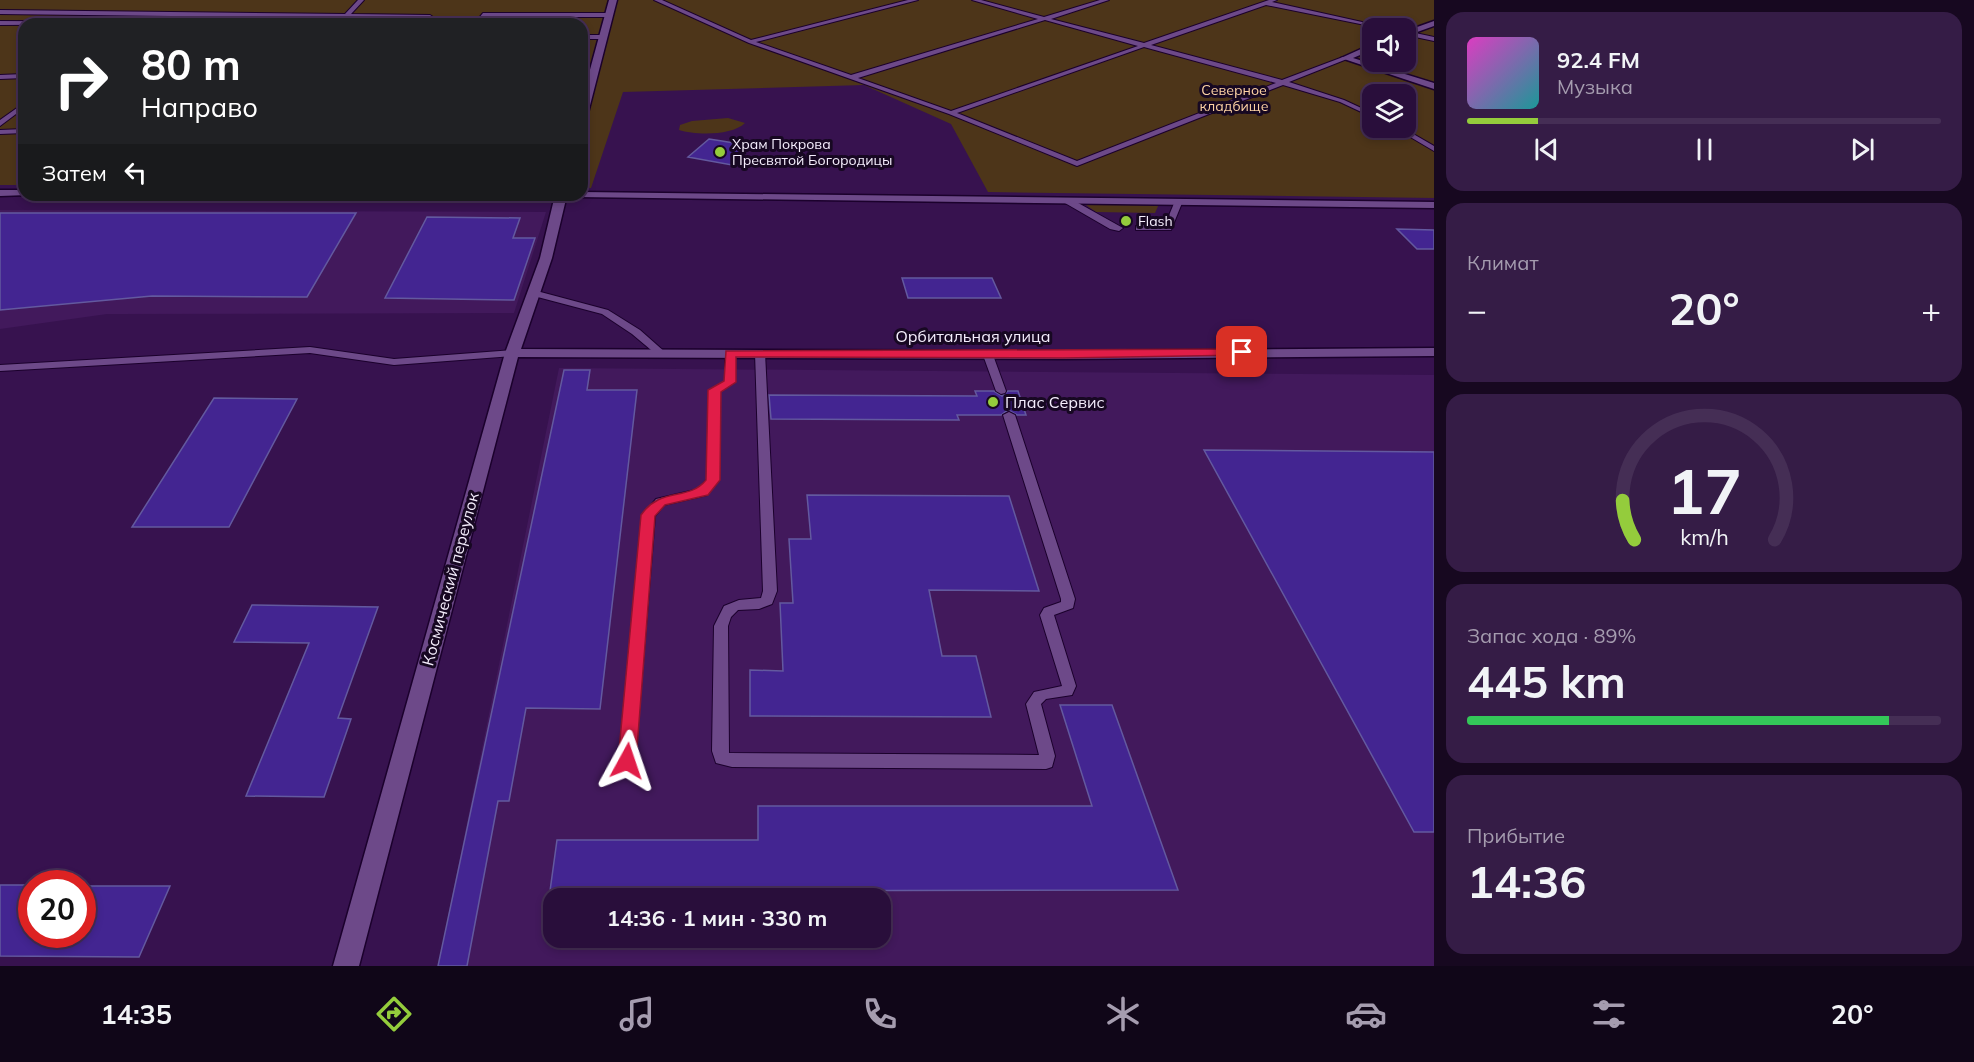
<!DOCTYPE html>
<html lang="ru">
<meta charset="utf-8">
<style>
body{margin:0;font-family:Mulish,sans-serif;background:#351c46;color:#f1f3f6;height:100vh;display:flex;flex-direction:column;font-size:22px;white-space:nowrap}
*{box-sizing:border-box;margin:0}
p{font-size:20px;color:#a59caf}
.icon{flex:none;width:33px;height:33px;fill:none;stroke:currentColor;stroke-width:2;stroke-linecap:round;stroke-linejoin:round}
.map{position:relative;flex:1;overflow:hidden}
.panel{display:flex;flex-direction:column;gap:12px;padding:12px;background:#170820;width:540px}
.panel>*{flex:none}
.guide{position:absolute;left:18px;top:18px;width:570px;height:183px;border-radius:18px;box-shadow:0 3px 9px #0003,0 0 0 2px #452e55;background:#202124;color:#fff;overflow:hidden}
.fabs{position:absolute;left:1362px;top:18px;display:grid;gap:12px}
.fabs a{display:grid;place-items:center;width:54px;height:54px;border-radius:12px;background:#290e3b;box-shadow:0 3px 9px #0003,0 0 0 2px #452e55;font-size:30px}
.speed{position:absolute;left:18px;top:870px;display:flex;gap:12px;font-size:30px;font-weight:700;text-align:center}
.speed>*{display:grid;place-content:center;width:78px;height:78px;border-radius:50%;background:#290e3b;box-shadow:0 3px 9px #0003,0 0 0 2px #452e55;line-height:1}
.speed .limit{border:9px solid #d22;background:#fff;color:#111}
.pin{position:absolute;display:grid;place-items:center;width:51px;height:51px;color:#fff;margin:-26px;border-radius:12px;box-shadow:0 3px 9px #0006}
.me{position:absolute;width:66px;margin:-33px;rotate:5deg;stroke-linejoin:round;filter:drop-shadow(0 0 4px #0008)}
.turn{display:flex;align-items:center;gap:21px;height:126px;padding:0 24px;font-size:27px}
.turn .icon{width:78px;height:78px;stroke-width:2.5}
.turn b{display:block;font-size:42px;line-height:51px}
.then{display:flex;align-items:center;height:57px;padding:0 24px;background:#0003;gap:12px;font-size:22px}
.big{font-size:45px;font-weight:700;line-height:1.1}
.panel .widget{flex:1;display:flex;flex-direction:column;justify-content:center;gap:9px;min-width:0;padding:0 21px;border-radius:18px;background:#351c46}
.panel .dial{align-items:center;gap:0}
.dial svg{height:156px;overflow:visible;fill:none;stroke:#452e55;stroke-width:7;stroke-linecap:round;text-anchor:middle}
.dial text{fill:#f1f3f6;stroke:none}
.song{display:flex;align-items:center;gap:18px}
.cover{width:72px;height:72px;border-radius:9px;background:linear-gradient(135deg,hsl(310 70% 55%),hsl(180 70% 35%))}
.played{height:6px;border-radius:3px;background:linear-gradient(90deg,#94cc3c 15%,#452e55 15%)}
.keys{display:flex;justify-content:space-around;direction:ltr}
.heat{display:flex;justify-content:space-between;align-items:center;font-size:33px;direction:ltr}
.charge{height:9px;border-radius:4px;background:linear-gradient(90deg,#34c759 89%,#452e55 0)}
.trip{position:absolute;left:543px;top:888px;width:348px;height:60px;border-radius:18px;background:#290e3b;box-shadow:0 3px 9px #0003,0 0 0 2px #452e55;font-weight:700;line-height:60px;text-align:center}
.tabs{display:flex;height:96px;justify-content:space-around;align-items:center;background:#100618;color:#a59caf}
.tabs .icon{width:42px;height:42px}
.tabs .current{color:#94cc3c}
.tabs b{font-size:27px;color:#f1f3f6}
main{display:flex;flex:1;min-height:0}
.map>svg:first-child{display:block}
.built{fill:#42195c;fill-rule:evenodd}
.green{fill:#4d3519;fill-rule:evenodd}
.building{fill:#432591;stroke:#63599f;stroke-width:1.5}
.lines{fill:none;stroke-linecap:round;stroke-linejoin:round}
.service-casing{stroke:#1b012c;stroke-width:2}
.minor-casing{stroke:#1b012c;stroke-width:3}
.path{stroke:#9983a9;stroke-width:2;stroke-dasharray:1.5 2;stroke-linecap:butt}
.service{fill:#6d4989;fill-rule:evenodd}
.minor{fill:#6d4989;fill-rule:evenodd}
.route{fill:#e11d48;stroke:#92132f;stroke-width:1.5}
.poi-dot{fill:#94cc3c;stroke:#170822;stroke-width:2}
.labels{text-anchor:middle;stroke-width:6;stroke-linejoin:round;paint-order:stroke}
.far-park-label{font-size:14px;fill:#fed3a4;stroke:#170822}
.far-poi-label{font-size:14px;fill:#f5eefd;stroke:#170822;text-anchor:start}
.street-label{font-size:16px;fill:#f5eefd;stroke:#170822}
.poi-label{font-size:16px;fill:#f5eefd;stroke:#170822;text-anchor:start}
</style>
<main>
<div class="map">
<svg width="1434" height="966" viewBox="0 0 1434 966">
<rect width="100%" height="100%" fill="#37124f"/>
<path class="built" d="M0,210L546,212L514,313L107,314L0,329Z
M559,368L1434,375V966H438ZM554,898H880V938H554Z"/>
<path class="green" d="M0,0H1434V198L988,192L951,124L864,85L623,92L591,188H582V24H24V185H0ZM1372,28H1406V62H1372ZM1372,94H1406V128H1372Z
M728,118L745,123C732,136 695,135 679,130L680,125L692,121Z
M1083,203L1159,204L1155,213L1096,212Z"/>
<path class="building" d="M709,139L722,141L752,146L732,165L688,157Z
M0,213H356L307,297L152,296L0,310Z
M427,217L520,218L513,238H535L514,300L385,298Z
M1397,229L1434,230V249H1417Z
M902,278H992L1001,298H908Z
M564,370H590L587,390H637L600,709L526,708L509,801H498L467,966H438Z
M975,391H994L1002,396L1008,391H1018L1026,415H1017L1008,410L1001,415H957L959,420L771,419L769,395L977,396Z
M214,398L297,399L229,527H132Z
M1204,450L1434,452V832H1414Z
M807,495L1009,496L1039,591L929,590L942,656H976L991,717L750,716V670L783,671L780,603H793L789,539H811Z
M252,605L378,607L338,718L351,719L324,797L246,796L309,643L234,642Z
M1060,705H1112L1178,890L550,891L557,840H758V806H1092Z
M0,885H32V934H82V886H170L139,957L0,956Z"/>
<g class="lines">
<g class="service-casing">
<path id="service" d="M358,0H364L351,14L430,15L433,17L427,24H373L376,22L425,20L426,19L348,18L344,21L342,18L0,14V10L345,14Z
M654,0H662L751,40L908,0H918L756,42L851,75L1038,19L972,0H981L1044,17L1100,0H1109L1051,19L1144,43L1269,0H1277L1272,2L1389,28H1380L1266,5L1151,45L1282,80L1343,57H1347V59L1289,82L1344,100L1372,113V117L1340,102L1283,85L1077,166L949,114L749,43ZM1045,20L1138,46L951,111L858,78ZM1144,47L1276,83L1077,161L957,113Z
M483,13H609L612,15L609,17H485L480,24H474Z
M0,21L156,22L159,24L0,25Z
M1406,31L1434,37V41L1406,35Z
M582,35H604L607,37L604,39H582Z
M24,74V78L0,79V75Z
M24,103V108L0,126V120Z
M1395,128H1403L1434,146V151Z
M24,129V133L0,134V130Z
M1065,199H1071L1123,228L1119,231L1110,229L1065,203Z
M1175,201L1182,203L1171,230H1136V226L1139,225H1165Z
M533,290L608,310L640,330L666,353L661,356L657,355L632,334L602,314L530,295V291Z
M310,347L394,359L512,350L517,353L512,356L394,365L310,353L0,371V365Z
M730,350L735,353V382L720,391L719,480L707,495L664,505L655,516L635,761L633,766L627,767L621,766L619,761L643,515L656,499L699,489L707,479L710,390L725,381V353Z
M760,350L765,353L777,591L772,604L759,609L738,610L731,617L728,626L729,753L1039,755L1026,704L1034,692L1062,686L1040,615L1044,608L1061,602V599L1003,415L1009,412L1015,415L1075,599L1073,608L1054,615L1076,686L1072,695L1046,699L1041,704L1055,756L1052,767L1046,769L732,767L716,763L712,751L714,626L724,606L739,600L761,598L763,591L755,353Z
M988,352L993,355L1006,391L1005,393L1001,394L996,391L983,355Z"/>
</g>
<g class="minor-casing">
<path id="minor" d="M609,0H617L587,117L582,120V99Z
M1434,21V26L1406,36V31Z
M1372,44V50L1353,58L1434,83V89L1341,58Z
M0,190H24V195H28L0,196Z
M582,192L1434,202V208L578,197L576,195H582Z
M555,195H567L552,258L521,349L1063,351L1434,348V356L1063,359L518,357L359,966H333L505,353L540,258Z"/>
</g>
<path class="path" d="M441,19H464"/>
<use href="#service" class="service"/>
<use href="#minor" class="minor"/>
</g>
<path class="route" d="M1242,349L1247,350V355L1063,358L736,357V382L721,392L720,480L708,495L665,505L655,516L636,761L633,766L627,768L621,766L618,761L641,515C661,486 688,502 706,480L708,390L724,381L726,351Z"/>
<g class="poi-dot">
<circle cx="720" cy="152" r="6"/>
<circle cx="1126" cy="221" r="6"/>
<circle cx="993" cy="402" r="6"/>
</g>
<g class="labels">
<g class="far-park-label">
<text x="1234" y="95">Северное<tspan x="1234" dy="16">кладбище</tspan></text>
</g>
<g class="far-poi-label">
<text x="732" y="149">Храм Покрова<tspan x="732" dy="16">Пресвятой Богородицы</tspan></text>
<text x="1138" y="226">Flash</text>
</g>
<g class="street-label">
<text x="973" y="342">Орбитальная улица</text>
<text transform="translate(450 579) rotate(-75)" y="6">Космический переулок</text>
</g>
<g class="poi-label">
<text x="1005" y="408">Плас Сервис</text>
</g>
</g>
</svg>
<div class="fabs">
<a><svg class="icon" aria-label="sound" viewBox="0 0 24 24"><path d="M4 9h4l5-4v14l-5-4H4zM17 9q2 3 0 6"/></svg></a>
<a><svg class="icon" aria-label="layers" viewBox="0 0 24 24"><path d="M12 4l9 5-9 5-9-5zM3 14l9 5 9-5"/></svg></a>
</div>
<div class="speed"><div class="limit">20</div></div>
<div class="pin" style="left:1242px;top:352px;background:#d93025"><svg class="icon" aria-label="arrive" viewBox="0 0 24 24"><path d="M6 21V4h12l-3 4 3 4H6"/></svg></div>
<svg class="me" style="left:627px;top:761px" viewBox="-20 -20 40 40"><path d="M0-17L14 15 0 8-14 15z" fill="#e11d48" stroke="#fff" stroke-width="4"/></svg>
<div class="trip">14:36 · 1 мин · 330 m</div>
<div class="guide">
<div class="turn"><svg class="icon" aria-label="right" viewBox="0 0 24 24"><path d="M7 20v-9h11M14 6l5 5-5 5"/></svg><div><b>80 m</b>Направо</div></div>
<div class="then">Затем<svg class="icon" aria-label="left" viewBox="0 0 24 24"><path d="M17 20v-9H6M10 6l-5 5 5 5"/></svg></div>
</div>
</div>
<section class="panel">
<div class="widget">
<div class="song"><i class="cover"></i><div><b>92.4 FM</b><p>Музыка</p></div></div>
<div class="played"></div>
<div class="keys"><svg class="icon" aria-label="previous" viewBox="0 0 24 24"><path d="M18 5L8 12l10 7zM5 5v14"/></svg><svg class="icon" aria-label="pause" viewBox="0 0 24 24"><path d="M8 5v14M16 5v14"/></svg><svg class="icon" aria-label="next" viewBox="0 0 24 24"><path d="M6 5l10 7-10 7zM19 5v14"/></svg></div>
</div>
<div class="widget"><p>Климат</p>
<div class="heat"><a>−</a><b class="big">20°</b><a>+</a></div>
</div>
<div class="widget dial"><svg viewBox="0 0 100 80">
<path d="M14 69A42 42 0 1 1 86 69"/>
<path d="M14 69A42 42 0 0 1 8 49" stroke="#94cc3c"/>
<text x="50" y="56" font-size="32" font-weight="700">17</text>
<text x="50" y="72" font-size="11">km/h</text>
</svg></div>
<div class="widget"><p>Запас хода · 89%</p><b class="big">445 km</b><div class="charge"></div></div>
<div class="widget"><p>Прибытие</p><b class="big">14:36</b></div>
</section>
</main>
<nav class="tabs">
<b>14:35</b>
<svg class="icon current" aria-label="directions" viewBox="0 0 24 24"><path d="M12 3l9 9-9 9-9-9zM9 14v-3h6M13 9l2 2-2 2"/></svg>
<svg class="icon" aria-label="music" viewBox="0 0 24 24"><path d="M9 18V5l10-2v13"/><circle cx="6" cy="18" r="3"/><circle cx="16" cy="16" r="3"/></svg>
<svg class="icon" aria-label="phone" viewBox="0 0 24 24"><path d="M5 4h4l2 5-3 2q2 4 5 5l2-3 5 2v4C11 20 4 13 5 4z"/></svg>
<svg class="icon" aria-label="climate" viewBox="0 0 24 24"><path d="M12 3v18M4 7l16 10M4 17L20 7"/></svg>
<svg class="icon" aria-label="car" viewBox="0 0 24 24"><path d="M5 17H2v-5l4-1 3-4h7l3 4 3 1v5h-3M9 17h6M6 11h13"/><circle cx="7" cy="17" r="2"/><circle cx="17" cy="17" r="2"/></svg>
<svg class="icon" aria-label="filters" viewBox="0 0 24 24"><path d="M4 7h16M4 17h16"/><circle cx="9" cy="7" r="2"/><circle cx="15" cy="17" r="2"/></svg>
<b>20°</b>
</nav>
